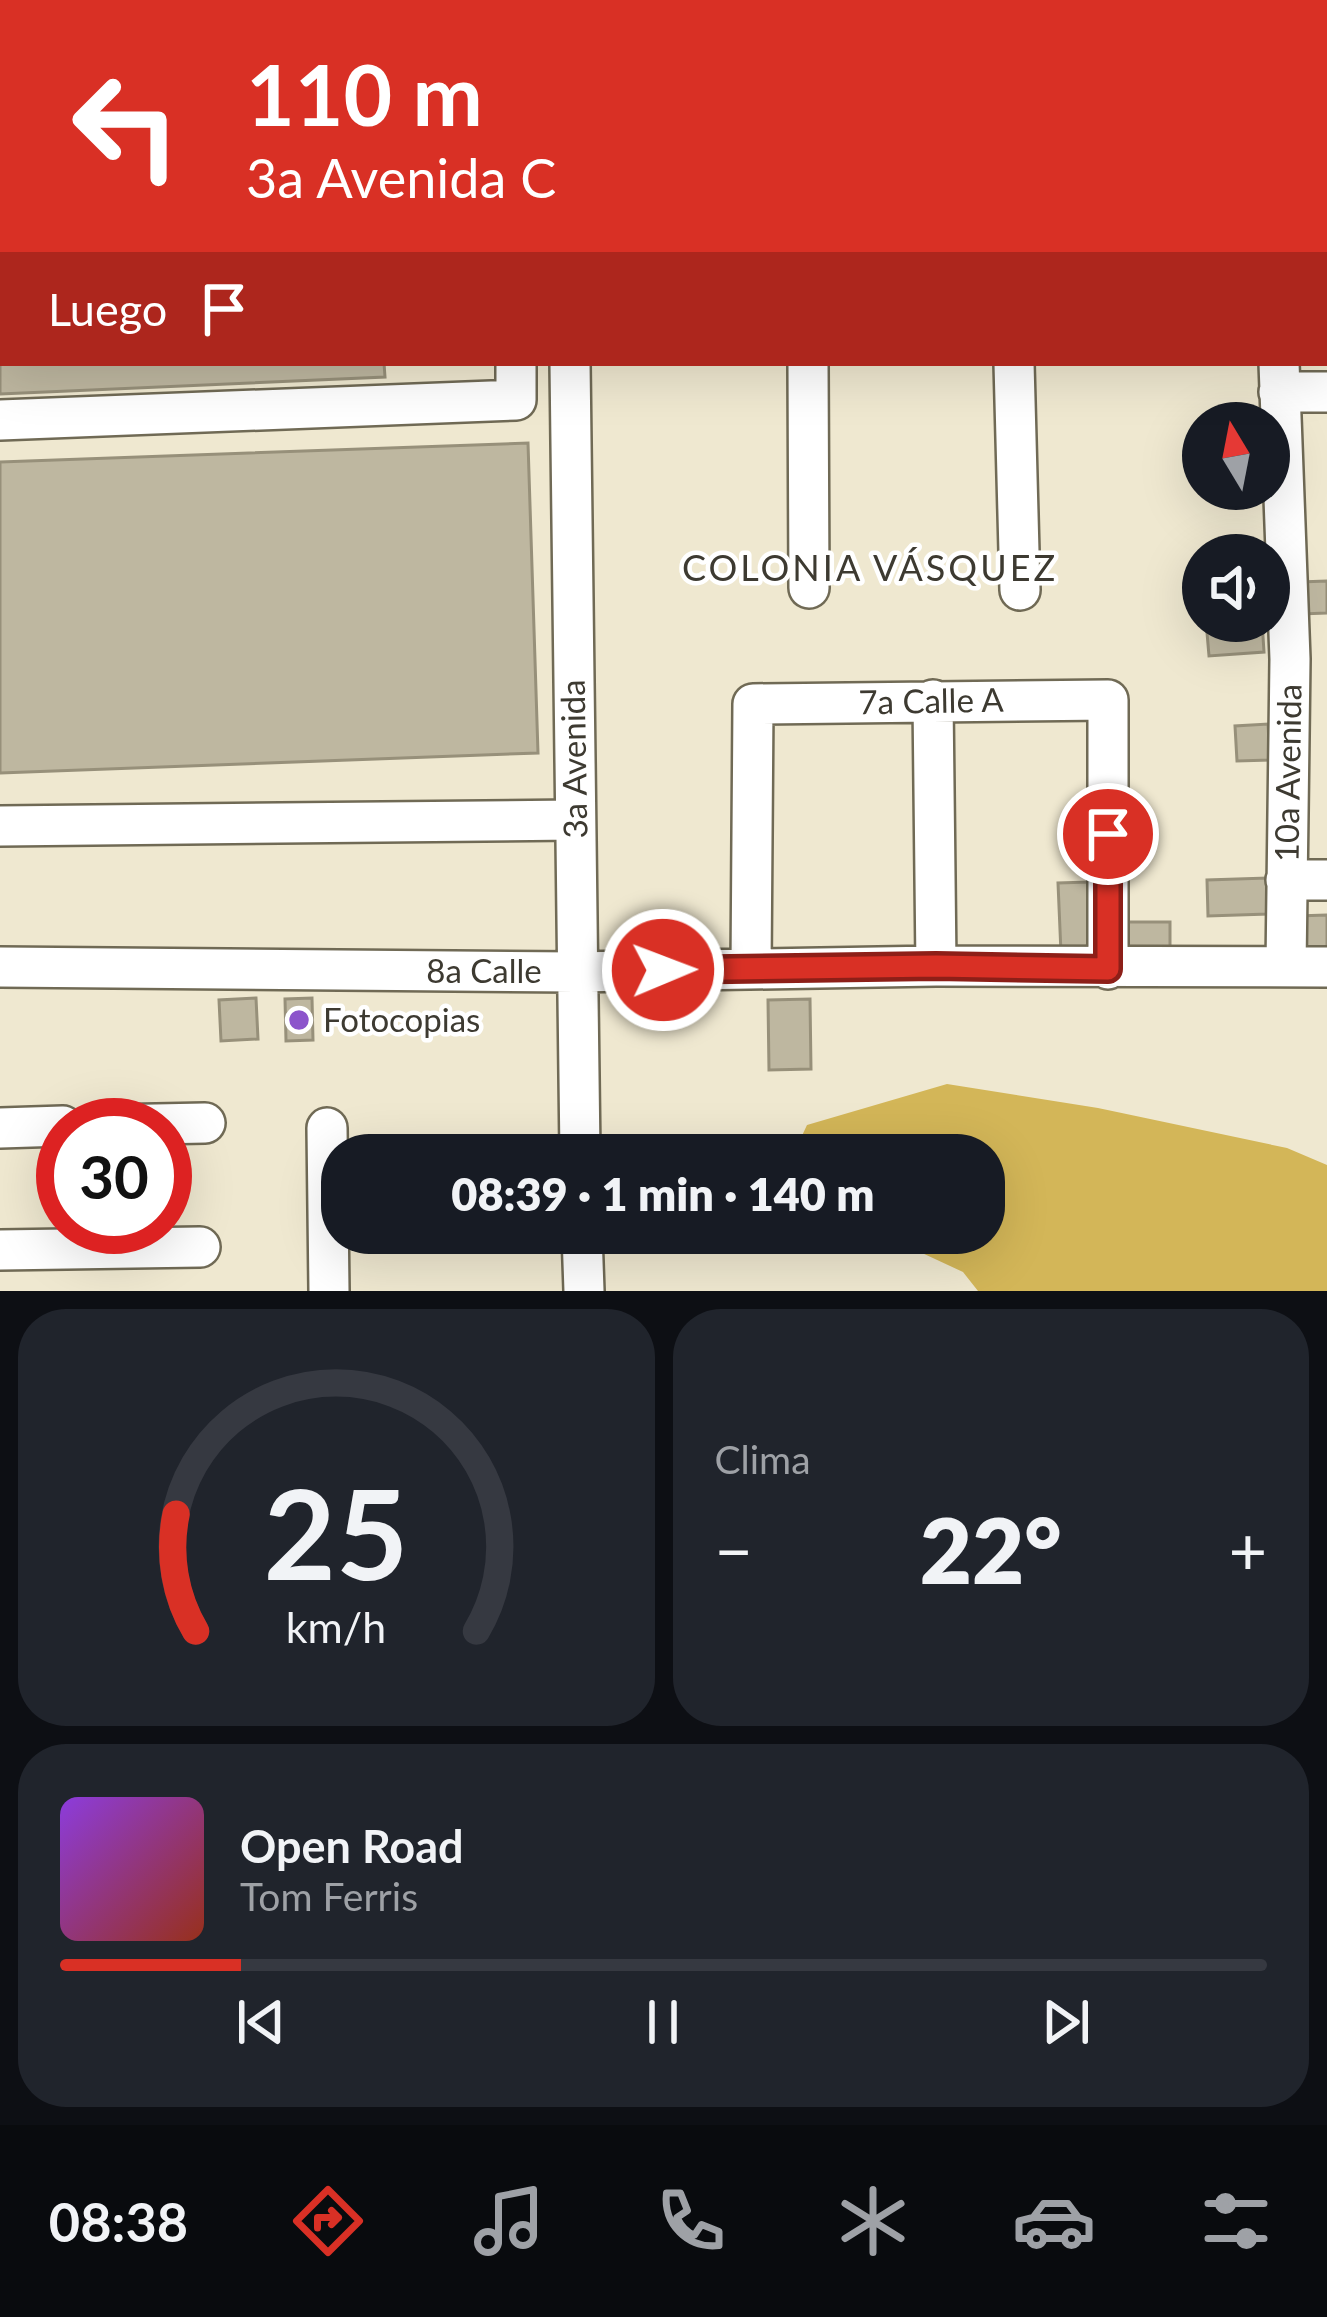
<!DOCTYPE html>
<html lang="es">
<meta charset="utf-8">
<style>
body{margin:0;font-family:Lato,sans-serif;background:#20242c;color:#f1f3f6;height:100vh;display:flex;flex-direction:column;font-size:45px;white-space:nowrap}
*{box-sizing:border-box;margin:0}
p{font-size:39px;color:#9ea1a6}
.icon{flex:none;width:66px;height:66px;fill:none;stroke:currentColor;stroke-width:2;stroke-linecap:round;stroke-linejoin:round}
.map{position:relative;height:1291px;overflow:hidden}
.panel{display:flex;flex-direction:column;gap:18px;padding:18px;background:#0d0f14;flex:1}
.panel>*{flex:none}
.banner{position:absolute;left:0px;top:0px;width:1329px;height:366px;box-shadow:0 12px 48px #0002;background:#d93025;color:#fff;overflow:hidden}
.needle{width:78px;rotate:350deg}
.controls{position:absolute;left:1182px;top:402px;display:grid;gap:24px}
.controls a{display:grid;place-items:center;width:108px;height:108px;border-radius:50%;background:#171b24;box-shadow:0 12px 48px #0002;font-size:60px}
.speed{position:absolute;left:36px;top:1098px;display:flex;gap:24px;font-size:60px;font-weight:700;text-align:center}
.speed>*{display:grid;place-content:center;width:156px;height:156px;border-radius:50%;background:#171b24;box-shadow:0 12px 48px #0002;line-height:1}
.speed .limit{border:18px solid #d22;background:#fff;color:#111}
.pin{position:absolute;display:grid;place-items:center;width:102px;height:102px;color:#fff;margin:-51px;border:6px solid #fff;border-radius:50%;box-shadow:0 3px 12px #0007}
.me{position:absolute;width:132px;margin:-66px;rotate:89deg;stroke-linejoin:round;filter:drop-shadow(0 0 9px #0008)}
.turn{display:flex;align-items:center;gap:42px;height:252px;padding:0 48px;font-size:54px}
.turn .icon{width:156px;height:156px;stroke-width:2.5}
.turn b{display:block;font-size:84px;line-height:102px}
.then{display:flex;align-items:center;height:114px;padding:0 48px;background:#0003;gap:24px;font-size:45px}
.big{font-size:90px;font-weight:800;line-height:1.1}
.panel .tile{flex:1;display:flex;flex-direction:column;justify-content:center;gap:18px;min-width:0;padding:0 42px;border-radius:48px;background:#20242c}
.panel .dial{align-items:center;gap:0}
.dial svg{height:312px;overflow:visible;fill:none;stroke:#363941;stroke-width:7;stroke-linecap:round;text-anchor:middle}
.dial text{fill:#f1f3f6;stroke:none}
.song{display:flex;align-items:center;gap:36px}
.cover{width:144px;height:144px;border-radius:18px;background:linear-gradient(135deg,hsl(270 70% 55%),hsl(10 70% 35%))}
.played{height:12px;border-radius:6px;background:linear-gradient(90deg,#d93025 15%,#363941 15%)}
.keys{display:flex;justify-content:space-around;direction:ltr}
.heat{display:flex;justify-content:space-between;align-items:center;font-size:66px;direction:ltr}
.panel .tiles{flex:1;display:grid;gap:18px;grid-template-columns:1fr 1fr}
.tile:last-child{grid-column:span 2}
.trip{position:absolute;left:321px;top:1134px;width:684px;height:120px;border-radius:48px;background:#171b24;box-shadow:0 12px 48px #0002;font-weight:800;line-height:120px;text-align:center}
.menu{display:flex;height:192px;justify-content:space-around;align-items:center;background:#090b0e;color:#9ea1a6}
.menu .icon{width:84px;height:84px}
.menu .active{color:#d93025}
.menu b{font-size:54px;color:#f1f3f6}
.map>svg:first-child{display:block}
.forest{fill:#d3b658}
.building{fill:#beb7a0;stroke:#97907a;stroke-width:3}
.lines{fill:none;stroke-linecap:round;stroke-linejoin:round}
.minor-casing{stroke:#706a55;stroke-width:44}
.minor{stroke:#fff;stroke-width:39}
.route-casing{stroke:#8d1f18;stroke-width:30}
.route{stroke:#d93025;stroke-width:21}
.poi-dot{fill:#8c54cb;stroke:#fff;stroke-width:4.5}
.labels{text-anchor:middle;stroke-width:9;stroke-linejoin:round;paint-order:stroke}
.street-label{font-size:33px;fill:#3d3a31;stroke:#fff}
.poi-label{font-size:33px;fill:#3d3a31;stroke:#fff;text-anchor:start}
.neighbourhood-label{font-size:36px;letter-spacing:3px;fill:#3d3a31;stroke:#fff}
</style>
<div class="map">
<svg width="1327" height="1291" viewBox="0 0 1327 1291">
<rect width="100%" height="100%" fill="#efe8d0"/>
<path class="forest" d="M947,1084L1098,1108L1287,1148L1327,1165V1291H978L963,1272L879,1233H984V1155H793L807,1125Z"/>
<path class="building" d="M0,84H3V363H384L385,377L0,394Z
M528,443L538,753L0,773V462Z
M1327,581V613L1301,614L1300,582Z
M1206,621H1262L1264,652L1209,656Z
M1268,724L1270,760L1237,761L1235,726Z
M1267,878L1268,914L1208,916L1207,880Z
M1089,882L1092,942L1078,952L1061,953L1058,883Z
M1327,915V961L1298,962L1297,916Z
M1122,922H1170V959H1123Z
M256,998L258,1039L221,1041L219,1000Z
M312,998L313,1040L286,1041L285,999Z
M810,999L811,1069L769,1070L768,1000Z"/>
<g class="lines">
<g class="minor-casing">
<path id="minor" d="M566,0V3
M1010,0V3
M1289,3V0
M1326,9L1327,14
M1326,179H1327
M570,363L580,1155
M808,363L809,588
M1014,363L1020,590
M1279,363L1290,659L1286,967
M1279,392H1327
M0,420L516,400V363
M933,700L936,966
M0,826L575,820
M1286,880H1327
M0,967L575,972L936,966L1327,967
M751,968L753,704L1108,700V969
M107,1125L205,1123
M0,1128L63,1126
M327,1128L329,1291
M582,1233L584,1291
M0,1250L200,1247"/>
</g>
<use href="#minor" class="minor"/>
</g>
<g class="lines">
<g class="route-casing">
<path id="route" d="M663,970L936,966L1108,969V834"/>
</g>
<use href="#route" class="route"/>
</g>
<circle class="poi-dot" cx="299" cy="1020" r="12"/>
<g class="labels">
<g class="street-label">
<text transform="translate(931 701) rotate(-1)" y="12">7a Calle A</text>
<text transform="translate(574 759) rotate(-91)" y="12">3a Avenida</text>
<text transform="translate(1288 773) rotate(-89)" y="12">10a Avenida</text>
<text x="484" y="983">8a Calle</text>
</g>
<g class="poi-label">
<text x="323" y="1032">Fotocopias</text>
</g>
<g class="neighbourhood-label">
<text x="870" y="581">COLONIA VÁSQUEZ</text>
</g>
</g>
</svg>
<div class="controls">
<a><svg class="needle" viewBox="-14 -14 28 28"><path d="M0-13l5 13h-10z" fill="#e53935"/><path d="M0 13l5-13h-10z" fill="#9ea1a6"/></svg></a>
<a><svg class="icon" aria-label="sound" viewBox="0 0 24 24"><path d="M4 9h4l5-4v14l-5-4H4zM17 9q2 3 0 6"/></svg></a>
</div>
<div class="speed"><div class="limit">30</div></div>
<div class="pin" style="left:1108px;top:834px;background:#d93025"><svg class="icon" aria-label="arrive" viewBox="0 0 24 24"><path d="M6 21V4h12l-3 4 3 4H6"/></svg></div>
<svg class="me" style="left:663px;top:970px" viewBox="-20 -20 40 40"><circle r="17" fill="#d93025" stroke="#fff" stroke-width="3"/><path d="M0-11L8 9 0 5-8 9z" fill="#fff"/></svg>
<div class="trip">08:39 · 1 min · 140 m</div>
<div class="banner">
<div class="turn"><svg class="icon" aria-label="left" viewBox="0 0 24 24"><path d="M17 20v-9H6M10 6l-5 5 5 5"/></svg><div><b>110 m</b>3a Avenida C</div></div>
<div class="then">Luego<svg class="icon" aria-label="arrive" viewBox="0 0 24 24"><path d="M6 21V4h12l-3 4 3 4H6"/></svg></div>
</div>
</div>
<section class="panel">
<div class="tiles">
<div class="tile dial"><svg viewBox="0 0 100 80">
<path d="M14 69A42 42 0 1 1 86 69"/>
<path d="M14 69A42 42 0 0 1 9 39" stroke="#d93025"/>
<text x="50" y="56" font-size="32" font-weight="700">25</text>
<text x="50" y="72" font-size="11">km/h</text>
</svg></div>
<div class="tile"><p>Clima</p>
<div class="heat"><a>−</a><b class="big">22°</b><a>+</a></div>
</div>
<div class="tile">
<div class="song"><i class="cover"></i><div><b>Open Road</b><p>Tom Ferris</p></div></div>
<div class="played"></div>
<div class="keys"><svg class="icon" aria-label="previous" viewBox="0 0 24 24"><path d="M18 5L8 12l10 7zM5 5v14"/></svg><svg class="icon" aria-label="pause" viewBox="0 0 24 24"><path d="M8 5v14M16 5v14"/></svg><svg class="icon" aria-label="next" viewBox="0 0 24 24"><path d="M6 5l10 7-10 7zM19 5v14"/></svg></div>
</div>
</div>
</section>
<nav class="menu">
<b>08:38</b>
<svg class="icon active" aria-label="directions" viewBox="0 0 24 24"><path d="M12 3l9 9-9 9-9-9zM9 14v-3h6M13 9l2 2-2 2"/></svg>
<svg class="icon" aria-label="music" viewBox="0 0 24 24"><path d="M9 18V5l10-2v13"/><circle cx="6" cy="18" r="3"/><circle cx="16" cy="16" r="3"/></svg>
<svg class="icon" aria-label="phone" viewBox="0 0 24 24"><path d="M5 4h4l2 5-3 2q2 4 5 5l2-3 5 2v4C11 20 4 13 5 4z"/></svg>
<svg class="icon" aria-label="climate" viewBox="0 0 24 24"><path d="M12 3v18M4 7l16 10M4 17L20 7"/></svg>
<svg class="icon" aria-label="car" viewBox="0 0 24 24"><path d="M5 17H2v-5l4-1 3-4h7l3 4 3 1v5h-3M9 17h6M6 11h13"/><circle cx="7" cy="17" r="2"/><circle cx="17" cy="17" r="2"/></svg>
<svg class="icon" aria-label="filters" viewBox="0 0 24 24"><path d="M4 7h16M4 17h16"/><circle cx="9" cy="7" r="2"/><circle cx="15" cy="17" r="2"/></svg>
</nav>
